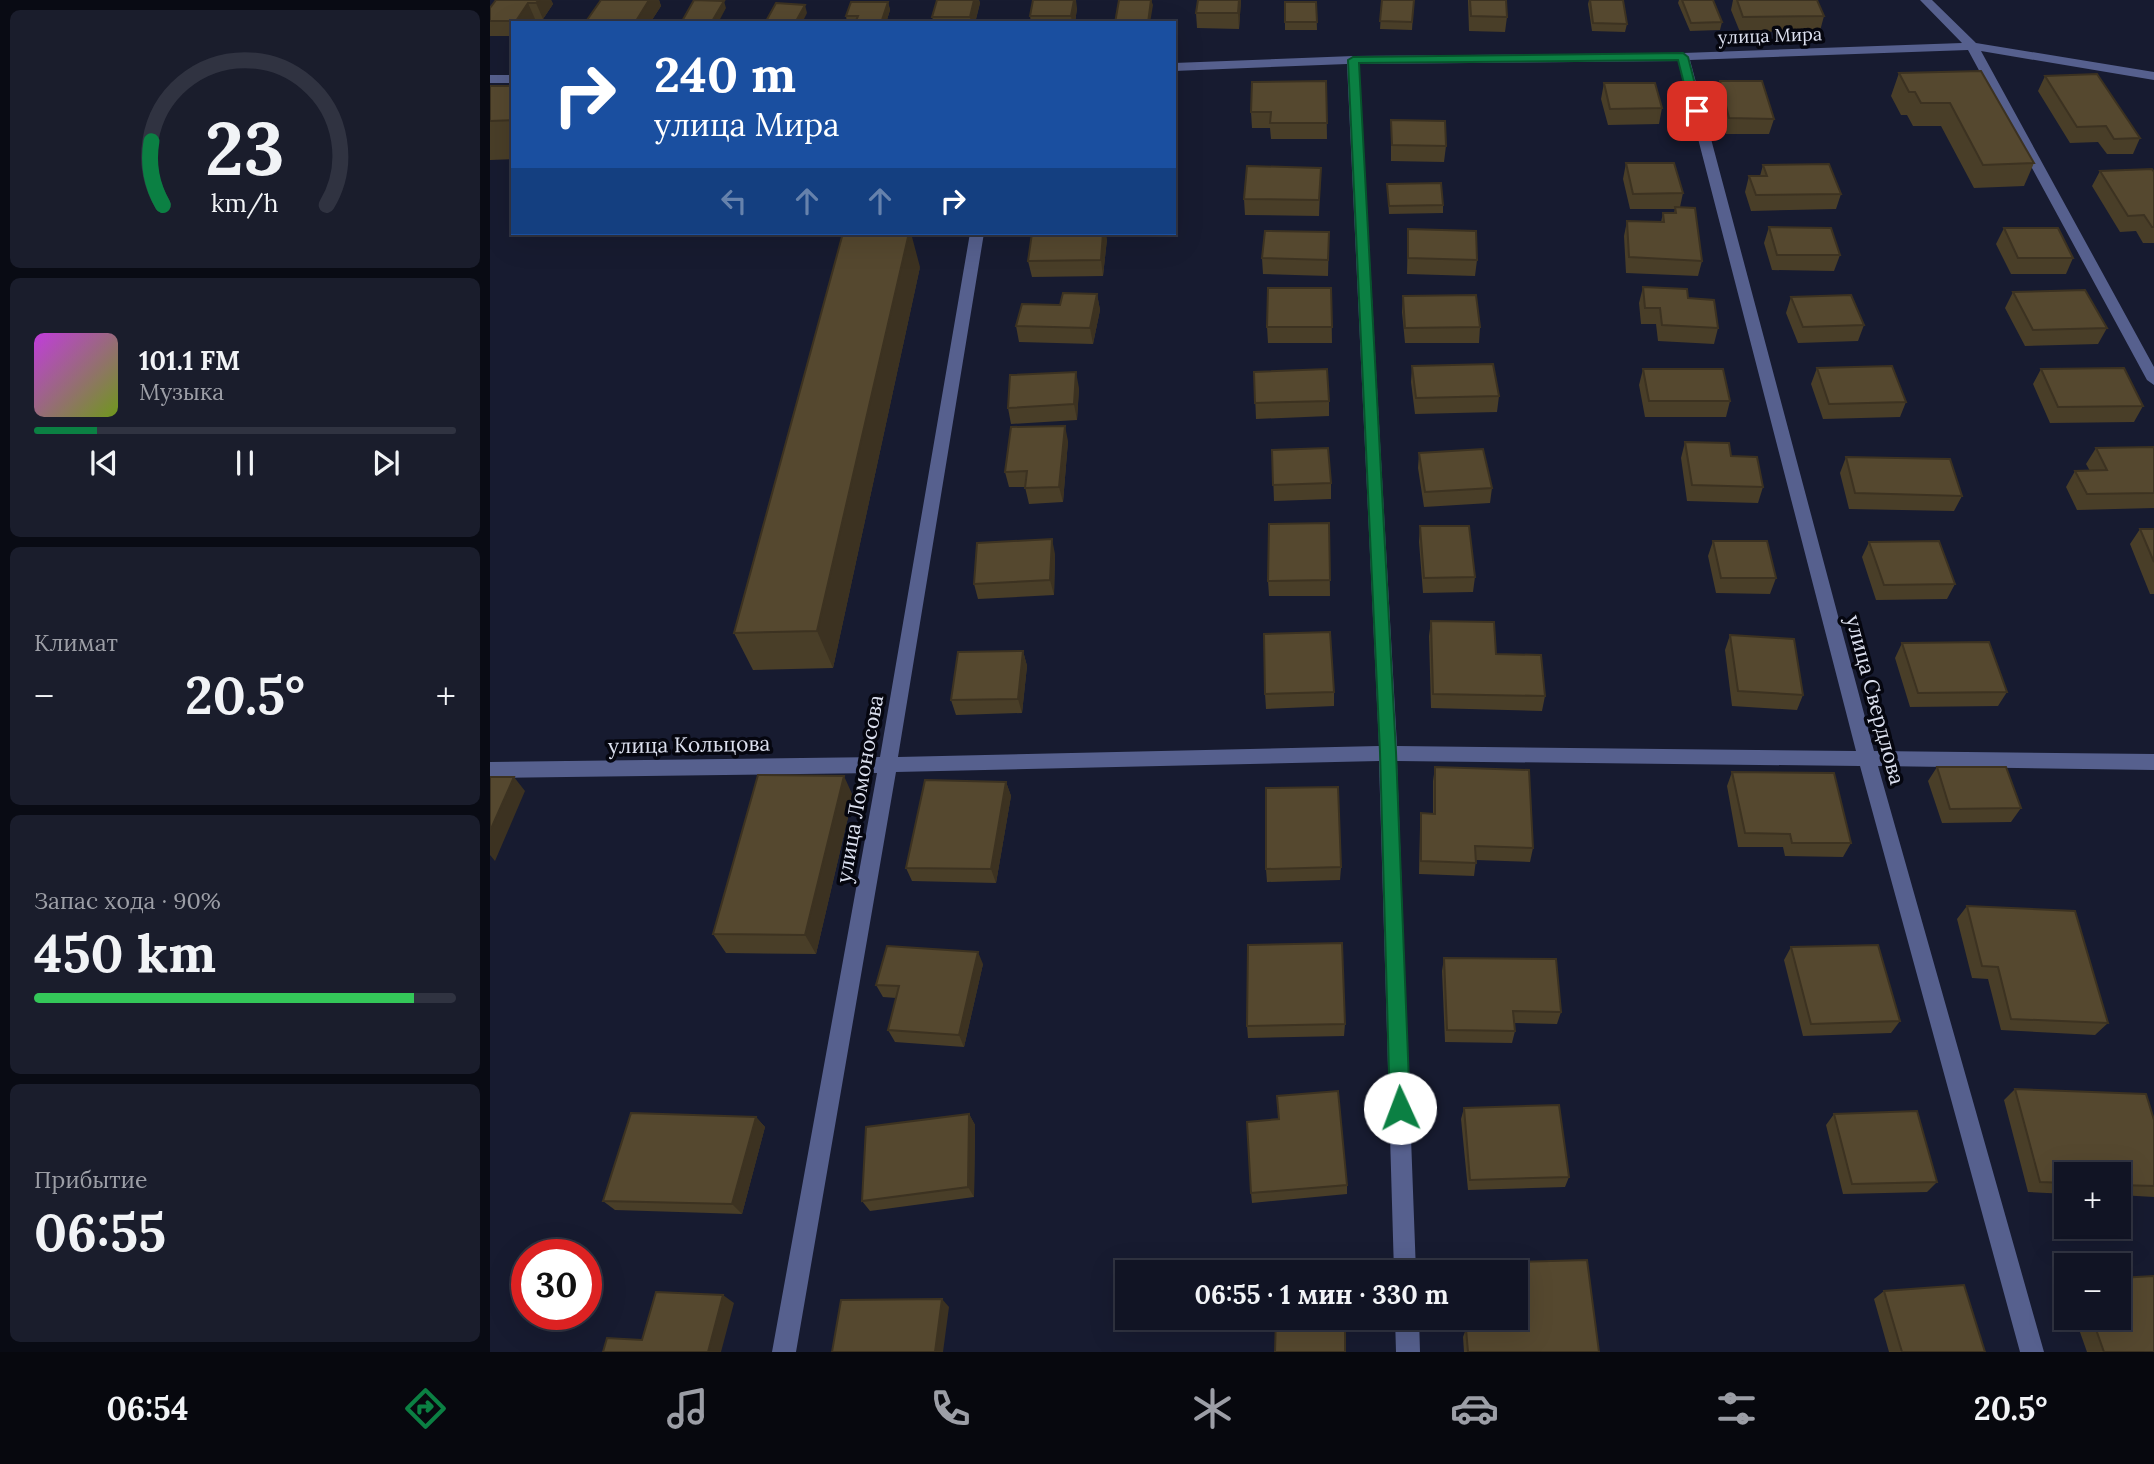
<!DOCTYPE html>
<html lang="ru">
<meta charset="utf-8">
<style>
body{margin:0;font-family:Lora,serif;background:#1a1d2c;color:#f1f3f6;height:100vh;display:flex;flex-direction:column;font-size:26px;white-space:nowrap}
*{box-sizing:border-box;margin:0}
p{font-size:23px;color:#9c9ea6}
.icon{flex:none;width:38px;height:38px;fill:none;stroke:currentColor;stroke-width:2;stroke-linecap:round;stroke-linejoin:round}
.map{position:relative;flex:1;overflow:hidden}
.drawer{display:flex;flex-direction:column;gap:10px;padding:10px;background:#090b14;width:490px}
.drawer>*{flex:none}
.top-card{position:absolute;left:21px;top:21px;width:665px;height:214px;border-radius:0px;box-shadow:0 7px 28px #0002,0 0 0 2px #303341;background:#1a4fa0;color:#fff;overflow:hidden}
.fabs{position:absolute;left:1564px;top:1162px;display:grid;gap:14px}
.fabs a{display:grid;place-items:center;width:77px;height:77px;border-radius:0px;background:#111424;box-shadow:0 7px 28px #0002,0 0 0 2px #303341;font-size:35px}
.speed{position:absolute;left:21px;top:1239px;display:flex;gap:14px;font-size:35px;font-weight:700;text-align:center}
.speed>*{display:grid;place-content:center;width:91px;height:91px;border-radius:50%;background:#111424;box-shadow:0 7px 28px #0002,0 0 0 2px #303341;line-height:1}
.speed .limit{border:10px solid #d22;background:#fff;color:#111}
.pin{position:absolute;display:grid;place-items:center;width:60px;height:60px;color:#fff;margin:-30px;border-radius:14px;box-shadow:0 4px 10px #0006}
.me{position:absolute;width:77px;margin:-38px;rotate:358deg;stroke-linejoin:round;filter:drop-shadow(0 0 5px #0008)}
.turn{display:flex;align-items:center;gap:24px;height:147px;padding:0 28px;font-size:32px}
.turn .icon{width:91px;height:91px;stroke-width:2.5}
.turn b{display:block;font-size:49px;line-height:60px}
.lanes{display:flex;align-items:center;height:66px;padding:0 28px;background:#0003;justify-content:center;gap:35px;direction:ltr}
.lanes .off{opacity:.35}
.big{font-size:52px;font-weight:700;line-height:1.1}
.drawer .card{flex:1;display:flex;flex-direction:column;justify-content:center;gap:10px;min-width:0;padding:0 24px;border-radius:10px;background:#1a1d2c}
.drawer .dial{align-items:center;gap:0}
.dial svg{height:182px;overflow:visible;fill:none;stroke:#303341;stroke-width:7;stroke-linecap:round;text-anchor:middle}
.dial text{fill:#f1f3f6;stroke:none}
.song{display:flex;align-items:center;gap:21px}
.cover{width:84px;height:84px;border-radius:10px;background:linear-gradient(135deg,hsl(290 70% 55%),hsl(80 70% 35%))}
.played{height:7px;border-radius:4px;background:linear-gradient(90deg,#0b8043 15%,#303341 15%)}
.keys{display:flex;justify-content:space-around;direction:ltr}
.heat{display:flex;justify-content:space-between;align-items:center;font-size:38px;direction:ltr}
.charge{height:10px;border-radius:5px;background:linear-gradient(90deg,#34c759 90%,#303341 0)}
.trip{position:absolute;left:625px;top:1260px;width:413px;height:70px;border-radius:0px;background:#111424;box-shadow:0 7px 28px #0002,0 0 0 2px #303341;font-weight:700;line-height:70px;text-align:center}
.tab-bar{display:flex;height:112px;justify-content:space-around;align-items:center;background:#07080e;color:#9c9ea6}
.tab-bar .icon{width:49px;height:49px}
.tab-bar .selected{color:#0b8043}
.tab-bar b{font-size:32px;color:#f1f3f6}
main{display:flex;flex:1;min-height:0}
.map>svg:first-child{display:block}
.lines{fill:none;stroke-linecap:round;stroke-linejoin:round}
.street{fill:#56608e;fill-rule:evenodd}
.wall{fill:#493e28}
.shaded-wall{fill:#3c3221}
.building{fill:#55482f;stroke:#3c3221;stroke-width:2}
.route{fill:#0b8043;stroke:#07532c;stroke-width:2}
.labels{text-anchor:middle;stroke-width:7;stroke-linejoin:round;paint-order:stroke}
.far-street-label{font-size:18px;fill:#dce0ef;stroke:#05060f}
.street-label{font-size:21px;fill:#dce0ef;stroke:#05060f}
</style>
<main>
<section class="drawer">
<div class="card dial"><svg viewBox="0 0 100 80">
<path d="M14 69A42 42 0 1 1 86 69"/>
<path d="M14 69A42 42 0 0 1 9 41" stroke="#0b8043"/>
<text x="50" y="56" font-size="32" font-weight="700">23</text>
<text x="50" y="72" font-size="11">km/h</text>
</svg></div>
<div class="card">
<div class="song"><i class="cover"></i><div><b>101.1 FM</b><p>Музыка</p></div></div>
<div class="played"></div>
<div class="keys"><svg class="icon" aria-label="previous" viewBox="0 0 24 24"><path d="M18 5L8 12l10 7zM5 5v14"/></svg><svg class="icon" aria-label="pause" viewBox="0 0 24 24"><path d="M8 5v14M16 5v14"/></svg><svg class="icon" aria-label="next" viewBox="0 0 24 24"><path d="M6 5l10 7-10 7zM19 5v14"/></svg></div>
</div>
<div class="card"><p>Климат</p>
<div class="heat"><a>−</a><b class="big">20.5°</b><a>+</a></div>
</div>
<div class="card"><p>Запас хода · 90%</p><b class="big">450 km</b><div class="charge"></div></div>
<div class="card"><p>Прибытие</p><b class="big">06:55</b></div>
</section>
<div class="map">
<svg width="1664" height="1352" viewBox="0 0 1664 1352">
<rect width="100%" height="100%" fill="#171b30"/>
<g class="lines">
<path class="street" d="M1430,0H1442L1486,43L1664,72V80L1491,51L1664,367V385L1657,380L1478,50L1200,60L1384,751L1664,754V770L1388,766L1554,1352H1530L1370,766L907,761L926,1272H904L889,761L406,772L306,1352H282L387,773L0,778V762L390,757L480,233H494L408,757L889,746L857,64L684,71V63L863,56L1193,53L1472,43ZM1188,61L1366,751L907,746L869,64Z
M0,75H23V83H0Z
M905,1318H929L930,1352H906Z"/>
</g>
<path class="wall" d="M6,0H61L63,4L53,19H45L42,23H23V36H0V8Z
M111,0H169L171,6L160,23H99L97,20Z
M447,0H489L490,3L485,23H444L442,17Z
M751,0L749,29L707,28L706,13Z
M892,0H924L922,30L890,29Z
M978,0H1016L1017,17L1015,32L979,31Z
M1099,0H1133L1137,24L1135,32L1102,31L1098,4Z
M1189,0H1223L1232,22L1230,30L1200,31L1188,3Z
M1243,0H1327L1334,16L1330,31L1250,32L1241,10Z
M398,2L400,10L396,23H357L356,16Z
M795,2H826L827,30H795Z
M587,8L585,23H541L540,16Z
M1491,71L1544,163L1534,186L1484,188L1451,126H1423L1417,115H1411L1401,96L1409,73Z
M1555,76L1650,138L1643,154H1617L1608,142L1580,143L1548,91Z
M836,81L837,139H781L780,128H762L761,112Z
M1230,81L1284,119L1279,134H1236L1226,96Z
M1114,83L1172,108L1169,124L1118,125L1111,99Z
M0,86H23V159L0,160Z
M901,120L956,146L954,162L901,161Z
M1136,163L1193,193L1190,207L1212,261L1208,276L1136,273L1134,236L1137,221L1171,222L1173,213H1184L1185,209H1140L1133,179Z
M1273,165L1351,194L1346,209L1261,211L1255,192L1259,176H1270Z
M831,168L829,216L755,215L754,199Z
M1610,171L1664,172V243H1653L1646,231L1630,232L1602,186Z
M897,184L953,205V213L899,214Z
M1279,227L1350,255L1344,271L1282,270L1274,243Z
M1514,228L1583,258L1576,274H1521L1506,244Z
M918,229L987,260L985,276L917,274Z
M839,232L838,276L773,274L772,258Z
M617,239L613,276L542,277L538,261Z
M430,267L343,668L263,670L244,633Z
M1153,287L1198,298L1228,328L1224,344L1168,341L1166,324H1151L1149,303Z
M841,288L842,343H778L777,327Z
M1523,292L1617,328L1608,344L1535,346L1515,308Z
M607,294L610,310L603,344L529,342L526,326L570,305Z
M913,296L990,327L989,343H915L912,312Z
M1301,297L1374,325L1368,341L1308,343L1296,313Z
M922,366L1009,396L1007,412L925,414L921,382Z
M1327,368L1416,402L1410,417L1333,419L1321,384Z
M1153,369L1240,401L1236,417H1155L1149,385Z
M1551,369L1653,406L1644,422L1560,423L1543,384Z
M764,372L839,401V416L766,419Z
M589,388L587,420L521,424L518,408Z
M578,441L573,502L539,504L535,487H519L515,472Z
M1195,442L1241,456L1273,487L1268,503L1197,501L1191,458Z
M1664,447V508L1587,510L1576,487L1585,471H1600L1596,464L1606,448Z
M782,450L841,483V499L784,501Z
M929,453L1002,488L1000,503L934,507L928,468Z
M1356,457L1472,496L1464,511L1359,509L1350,473Z
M839,523L840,596H779L778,581Z
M930,526L985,577L983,592L933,593L929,542Z
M1650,529H1664V594H1660L1640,544Z
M1223,541L1286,578L1280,594L1226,593L1218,556Z
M1379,542L1465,584L1457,599L1386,600L1372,557Z
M565,554L564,595L488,599L484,584Z
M941,621L1006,654L1055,696L1052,711L941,708L939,636Z
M1240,635L1313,695L1307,710L1242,706L1235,650Z
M1412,643L1517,692L1508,706L1420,707L1405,658Z
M533,651L537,666L532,713L466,715L461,700Z
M844,692V706L776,709L775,694Z
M945,767L1043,848L1040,862L986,860L984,876L929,874L930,827L931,813L943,814V781Z
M1447,767L1531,808L1521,822L1452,823L1438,781Z
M1242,772L1361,843L1353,857L1295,856L1293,847H1248L1237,786Z
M516,782L521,796L506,883L422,881L416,868Z
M363,796L326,954L236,953L223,934Z
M851,867L850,880L777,882L776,869Z
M1477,906L1618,1023L1605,1035L1511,1030L1498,979L1482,978L1467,919Z
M1301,947L1410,1021L1401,1033L1313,1036L1294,960Z
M954,958L1071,1012L1067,1024L1024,1023L1025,1031L1022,1043L955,1042L952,971Z
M493,964L474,1047L405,1042L398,1030L406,998L393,997L386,985Z
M855,1024L854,1036L758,1038L757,1026Z
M1525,1089L1664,1120V1197L1629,1195V1174H1577V1194L1538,1192L1514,1100Z
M974,1108L1079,1177L1075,1187L978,1190L971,1119Z
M479,1114L485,1125L484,1197L380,1211L372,1201Z
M1344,1114L1447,1182L1437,1192L1353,1194L1336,1125Z
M266,1117L275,1127L252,1214L125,1210L113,1201Z
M857,1185V1194L762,1203L761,1193Z
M1097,1260L1109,1352H974L973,1337L976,1329H990L989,1318H1026V1272H985L988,1263Z
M1394,1291L1495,1352H1399L1384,1299Z
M1585,1318H1629L1664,1352H1597Z"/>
<path class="shaded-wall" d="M49,0H61L63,4L53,19L46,3Z
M159,0H169L171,6L160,23H146V21Z
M484,0H489L490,3L485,23H481L480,17Z
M584,0H586L587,8L585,23H582L581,16Z
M661,0L663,5L660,23H658Z
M749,0H751L749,29L748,13Z
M234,1L236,8L228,23H221Z
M398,2L400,10L396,23H391Z
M38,3L45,19L42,23H27L26,21Z
M315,5L317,13L312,23H305Z
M419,233H421L430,267L343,668L327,631Z
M613,233H616L617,239L613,276L611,260Z
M607,294L610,310L603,344L600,328Z
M586,372L589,388L587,420L584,404Z
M575,426L578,441L573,502L569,487Z
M562,539L565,554L564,595L560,580Z
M533,651L537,666L532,713L528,699Z
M354,776L363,796L326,954L315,935Z
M24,777L35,791L5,861L0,855V831Z
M516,782L521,796L506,883L501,869Z
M488,952L493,964L474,1047L469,1035Z
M479,1114L485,1125L484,1197L478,1187Z
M266,1117L275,1127L252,1214L242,1204Z
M233,1295L244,1303L231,1352H218Z
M452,1299L459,1307L453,1352H445Z"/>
<path class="building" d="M6,0H49L46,3H38L26,21H0V8Z
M111,0H159L146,21L97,20Z
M204,0L234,1L221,23H191Z
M447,0H484L480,17H442Z
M543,0H584L581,16H540Z
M629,0H661L658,23H625Z
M708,0H749L748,13H706Z
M892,0H924L922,22L890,21Z
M980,0H1016L1017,17L981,16Z
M1100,0H1133L1137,24L1103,23Z
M1192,0H1223L1232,22L1201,23Z
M1247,0H1327L1334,16L1253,17Z
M361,2H398L391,23H365L368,16H356Z
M795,2H826L827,22H795Z
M286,3L315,5L305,23H275Z
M1491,71L1544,163L1493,165L1460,103H1431L1425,92H1419L1409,73Z
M1607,74L1650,138L1624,139L1616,126L1587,127L1555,76Z
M836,81L837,123H780L781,112H761L762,82Z
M1230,81H1272L1284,119L1239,118Z
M1114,83H1165L1172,108L1120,109Z
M0,86H23V120L0,121Z
M901,120L955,121L956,146L902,145Z
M1136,163H1184L1193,193L1143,194Z
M1339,164L1351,194L1266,195L1259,176H1277L1273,165Z
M757,166L831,168L829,200L754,199Z
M1662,169L1664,172V227H1662L1654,215L1638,216L1610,171Z
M951,183L953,205L899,206L897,184Z
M1185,207L1205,208L1212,261L1139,257L1137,221L1174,222L1173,213H1186Z
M1279,227L1341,228L1350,255H1287Z
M1514,228H1568L1583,258H1528Z
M918,229L986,231L987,260L918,258Z
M775,231L839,232L838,260L772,258Z
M353,233H419L327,631L244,633Z
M542,233H613L611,260L538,261Z
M1153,287L1197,289L1198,298L1224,300L1228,328L1172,325L1170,308H1155Z
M778,288H841L842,327H777Z
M1595,290L1617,328L1543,330L1523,292Z
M573,293L607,294L600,328L526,326L532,304L570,305Z
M986,295L990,327L915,328L913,296Z
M1361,295L1374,325L1313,327L1301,297Z
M1003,364L1009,396L926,398L922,366Z
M1402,366L1416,402L1339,404L1327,368Z
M1634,368L1653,406L1568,407L1551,369Z
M837,369L839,401L765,403L764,372Z
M1153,369H1233L1240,401H1159Z
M586,372L584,404L518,408L520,375Z
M575,426L569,487L535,488L537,471L515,472L521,427Z
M1195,442L1239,443L1241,456L1267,457L1273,487L1202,485Z
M1664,447V493L1597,494L1585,471L1617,470L1606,448Z
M838,448L841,483L783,485L782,450Z
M993,449L1002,488L935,492L929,453Z
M1356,457L1460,459L1472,496L1365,493Z
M839,523L840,580L778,581L779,524Z
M930,526H979L985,577L934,578Z
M1650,529H1664V562Z
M562,539L560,580L484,584L487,543Z
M1223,541H1277L1286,578H1231Z
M1449,541L1465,584L1394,585L1379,542Z
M941,621L1004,622L1006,654L1051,655L1055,696L943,694Z
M840,632L844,692L775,694L774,634Z
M1240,635L1304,639L1313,695L1248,691Z
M1499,642L1517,692L1428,693L1412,643Z
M533,651L528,699L461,700L468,652Z
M945,767L1039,770L1043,848L985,846L986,863L931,861V813L945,814Z
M1447,767H1516L1531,808L1460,809Z
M1242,772L1344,773L1361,843H1302L1300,834L1255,833Z
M268,775L354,776L315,935L223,934Z
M0,777H24L0,831Z
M435,780L516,782L501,869L416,868Z
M848,787L851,867L776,869V788Z
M1477,906L1585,911L1618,1023L1521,1019L1508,967L1492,966Z
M852,943L855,1024L757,1026L758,945Z
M1388,945L1410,1021L1321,1024L1301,947Z
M397,946L488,952L469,1035L398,1030L409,986L386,985Z
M954,958L1066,959L1071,1012L1023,1011L1025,1031L957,1030Z
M1525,1089L1656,1094L1664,1120V1186L1629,1185V1174H1577V1183L1550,1182Z
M848,1091L857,1185L761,1193L757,1122L789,1119L787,1096Z
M1069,1105L1079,1177L980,1180L974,1108Z
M1427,1111L1447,1182L1362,1184L1344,1114Z
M141,1113L266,1117L242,1204L113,1201Z
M479,1114L478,1187L372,1201L376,1127Z
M1097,1260L1109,1352H978L976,1329L994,1328L993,1318H1026V1272H989L988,1263Z
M1664,1276V1352H1614L1602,1318H1629V1278Z
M1474,1285L1495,1352H1412L1394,1291Z
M166,1292L233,1295L218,1352H113L117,1338L152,1340Z
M452,1299L445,1352H342L351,1300Z
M786,1318H855V1352H785Z"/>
<path class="route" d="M1193,53L1198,57L1212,111L1211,113L1201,111L1188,60L869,63L906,752L920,1108L917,1115L910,1118L903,1115L900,1108L890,752L858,60L863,57Z"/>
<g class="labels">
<g class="far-street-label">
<text transform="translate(1280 36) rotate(-2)" y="6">улица Мира</text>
</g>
<g class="street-label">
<text transform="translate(1385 700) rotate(75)" y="7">улица Свердлова</text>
<text transform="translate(199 745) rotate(-1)" y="7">улица Кольцова</text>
<text transform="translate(370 789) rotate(-80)" y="7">улица Ломоносова</text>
</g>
</g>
</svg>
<div class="fabs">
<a>+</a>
<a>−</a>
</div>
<div class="speed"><div class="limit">30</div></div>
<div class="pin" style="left:1207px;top:111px;background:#d93025"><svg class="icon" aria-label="arrive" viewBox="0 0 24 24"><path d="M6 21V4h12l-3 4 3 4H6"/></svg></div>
<svg class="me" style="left:910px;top:1108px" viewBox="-20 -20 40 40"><circle r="19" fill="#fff"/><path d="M0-13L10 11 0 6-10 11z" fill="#0b8043"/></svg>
<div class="trip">06:55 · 1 мин · 330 m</div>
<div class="top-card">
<div class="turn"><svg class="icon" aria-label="right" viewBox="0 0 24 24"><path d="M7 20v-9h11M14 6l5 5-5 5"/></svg><div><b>240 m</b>улица Мира</div></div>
<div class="lanes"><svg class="icon off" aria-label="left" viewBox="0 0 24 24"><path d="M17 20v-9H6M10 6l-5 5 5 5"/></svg><svg class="icon off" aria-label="ahead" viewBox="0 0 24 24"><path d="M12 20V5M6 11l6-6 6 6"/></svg><svg class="icon off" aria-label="ahead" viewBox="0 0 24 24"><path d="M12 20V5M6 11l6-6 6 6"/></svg><svg class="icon" aria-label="right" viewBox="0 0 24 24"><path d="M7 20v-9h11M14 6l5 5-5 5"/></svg></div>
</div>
</div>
</main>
<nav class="tab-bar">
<b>06:54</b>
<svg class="icon selected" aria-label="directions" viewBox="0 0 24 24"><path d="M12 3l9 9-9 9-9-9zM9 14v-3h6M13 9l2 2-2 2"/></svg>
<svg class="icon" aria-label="music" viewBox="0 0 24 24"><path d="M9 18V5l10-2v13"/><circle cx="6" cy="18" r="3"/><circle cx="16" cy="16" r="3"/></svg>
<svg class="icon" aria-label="phone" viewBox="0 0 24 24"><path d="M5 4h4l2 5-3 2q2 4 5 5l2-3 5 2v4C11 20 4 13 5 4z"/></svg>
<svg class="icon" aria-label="climate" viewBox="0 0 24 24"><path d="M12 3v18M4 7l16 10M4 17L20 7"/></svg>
<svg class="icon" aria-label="car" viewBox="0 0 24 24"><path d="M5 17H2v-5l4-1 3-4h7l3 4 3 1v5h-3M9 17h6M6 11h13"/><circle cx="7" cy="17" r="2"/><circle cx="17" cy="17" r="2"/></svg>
<svg class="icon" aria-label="filters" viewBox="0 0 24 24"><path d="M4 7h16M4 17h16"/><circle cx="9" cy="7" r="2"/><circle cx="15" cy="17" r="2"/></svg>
<b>20.5°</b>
</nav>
